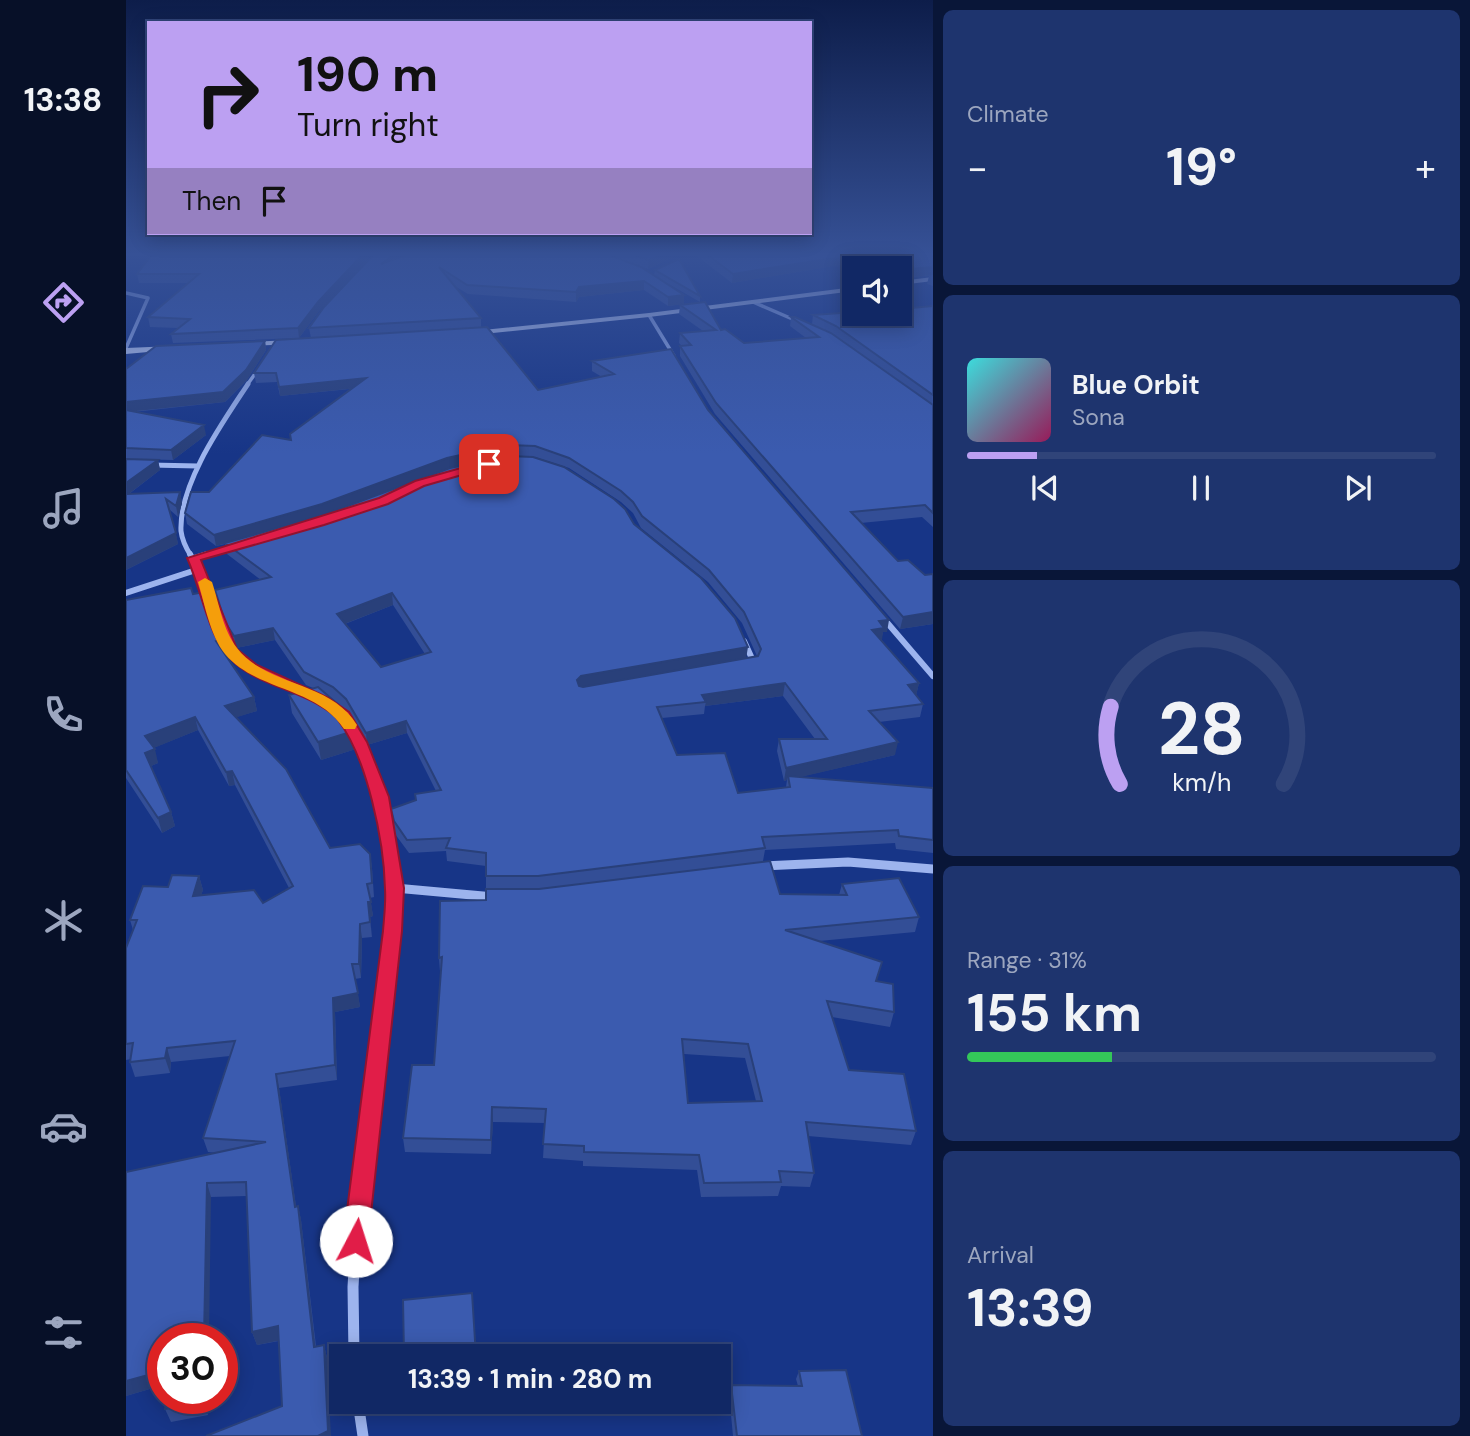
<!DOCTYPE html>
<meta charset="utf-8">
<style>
body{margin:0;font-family:"DM Sans",sans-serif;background:#1e346e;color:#f1f3f6;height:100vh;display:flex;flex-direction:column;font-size:26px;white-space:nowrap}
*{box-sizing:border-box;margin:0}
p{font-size:23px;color:#9ca6bf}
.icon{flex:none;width:38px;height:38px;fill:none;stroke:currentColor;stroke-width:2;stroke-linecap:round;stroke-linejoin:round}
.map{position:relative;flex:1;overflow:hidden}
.side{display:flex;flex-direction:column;gap:10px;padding:10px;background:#091638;width:537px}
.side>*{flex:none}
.banner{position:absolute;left:21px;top:21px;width:665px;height:214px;border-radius:0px;box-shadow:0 4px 18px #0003,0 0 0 2px #304479;background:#bca0f2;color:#111;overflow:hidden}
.buttons{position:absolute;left:716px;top:256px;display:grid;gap:14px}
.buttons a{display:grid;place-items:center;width:70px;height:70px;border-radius:0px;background:#112865;box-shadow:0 4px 18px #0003,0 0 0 2px #304479;font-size:35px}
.speed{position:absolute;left:21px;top:1323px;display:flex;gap:14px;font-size:35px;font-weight:700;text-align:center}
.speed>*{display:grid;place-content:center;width:91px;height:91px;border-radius:50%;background:#112865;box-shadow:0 4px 18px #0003,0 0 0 2px #304479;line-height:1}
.speed .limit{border:10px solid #d22;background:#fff;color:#111}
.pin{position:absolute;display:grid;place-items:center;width:60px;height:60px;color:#fff;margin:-30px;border-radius:14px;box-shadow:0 4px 10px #0006}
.me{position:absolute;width:77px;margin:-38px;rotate:5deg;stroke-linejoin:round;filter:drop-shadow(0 0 5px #0008)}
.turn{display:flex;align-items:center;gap:24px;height:147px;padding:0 35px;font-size:32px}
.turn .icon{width:91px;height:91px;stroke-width:2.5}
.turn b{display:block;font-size:49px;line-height:60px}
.then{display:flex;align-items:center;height:66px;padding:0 35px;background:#0003;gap:14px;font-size:26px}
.big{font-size:52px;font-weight:700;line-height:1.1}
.side .tile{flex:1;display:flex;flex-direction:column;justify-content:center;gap:10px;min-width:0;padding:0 24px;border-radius:10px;background:#1e346e}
.side .dial{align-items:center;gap:0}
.dial svg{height:182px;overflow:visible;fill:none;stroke:#304479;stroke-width:7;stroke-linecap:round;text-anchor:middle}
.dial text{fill:#f1f3f6;stroke:none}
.song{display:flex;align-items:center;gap:21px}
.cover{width:84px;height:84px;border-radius:10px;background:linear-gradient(135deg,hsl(180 70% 55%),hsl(330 70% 35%))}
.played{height:7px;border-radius:4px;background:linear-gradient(90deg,#bca0f2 15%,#304479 15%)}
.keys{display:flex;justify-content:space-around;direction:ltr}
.heat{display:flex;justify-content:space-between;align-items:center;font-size:38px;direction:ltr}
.charge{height:10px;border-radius:5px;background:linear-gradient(90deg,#34c759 31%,#304479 0)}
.trip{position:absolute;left:203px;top:1344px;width:402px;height:70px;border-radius:0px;background:#112865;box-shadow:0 4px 18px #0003,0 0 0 2px #304479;font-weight:700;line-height:70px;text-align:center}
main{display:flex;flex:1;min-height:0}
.tab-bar{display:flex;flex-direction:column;width:126px;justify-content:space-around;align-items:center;background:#071028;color:#9ca6bf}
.tab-bar .icon{width:49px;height:49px}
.tab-bar .active{color:#bca0f2}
.tab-bar b{font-size:32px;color:#f1f3f6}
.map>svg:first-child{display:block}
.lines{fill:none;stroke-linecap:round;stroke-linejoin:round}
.street-far4{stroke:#9db4ee;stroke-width:3.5}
.street-far3{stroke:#9db4ee;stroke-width:5}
.street-far2{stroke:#9db4ee;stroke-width:6}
.street-far1{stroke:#9db4ee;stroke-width:9}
.street{stroke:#9db4ee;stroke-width:11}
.secondary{fill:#cad7fa;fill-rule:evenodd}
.wall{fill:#334e96;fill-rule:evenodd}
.shaded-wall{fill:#29407a}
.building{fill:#3b5baf;stroke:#29407a;stroke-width:2;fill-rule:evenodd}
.route{fill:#e11d48;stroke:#92132f;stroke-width:2}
.slow{fill:#f59e0b}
</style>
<main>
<nav class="tab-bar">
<b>13:38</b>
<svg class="icon active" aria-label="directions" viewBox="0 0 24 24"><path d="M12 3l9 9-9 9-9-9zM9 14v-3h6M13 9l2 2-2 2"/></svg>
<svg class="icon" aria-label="music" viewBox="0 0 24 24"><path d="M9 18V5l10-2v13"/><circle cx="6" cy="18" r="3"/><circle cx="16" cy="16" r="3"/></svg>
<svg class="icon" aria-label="phone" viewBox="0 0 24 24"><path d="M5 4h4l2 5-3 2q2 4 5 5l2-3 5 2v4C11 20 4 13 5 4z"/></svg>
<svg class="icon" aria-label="climate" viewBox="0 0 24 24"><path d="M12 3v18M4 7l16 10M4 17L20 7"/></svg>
<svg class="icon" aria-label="car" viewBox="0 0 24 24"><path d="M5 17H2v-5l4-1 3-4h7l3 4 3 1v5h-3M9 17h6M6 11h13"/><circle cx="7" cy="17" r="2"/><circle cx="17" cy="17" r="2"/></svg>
<svg class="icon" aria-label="filters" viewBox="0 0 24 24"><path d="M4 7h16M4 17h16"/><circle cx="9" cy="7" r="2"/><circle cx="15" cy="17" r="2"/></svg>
</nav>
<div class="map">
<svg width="807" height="1436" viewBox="0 0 807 1436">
<rect width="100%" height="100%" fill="#173587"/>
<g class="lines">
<path class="street-far4" d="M0,293L22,298L0,348
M627,302L671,321
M523,315L548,356
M121,385L134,367"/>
<path class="street-far3" d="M24,465L72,466
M65,556C60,548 56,540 55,531C53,483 97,422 122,384
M75,556L107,547"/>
<path class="street-far2" d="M64,554L81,589L94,629L110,654L132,671L186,695
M68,558L81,554
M0,593L73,569
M758,619L807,676
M618,641L628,663H625
M224,727L248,777"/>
<path class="street-far1" d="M247,776C279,876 263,963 250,1065
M637,866L722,862L807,869
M269,888L368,897"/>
<path class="street" d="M228,1356L227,1287L231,1218L250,1063
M232,1402L237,1436"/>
<path class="secondary" d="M807,277V281L774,285V281Z
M728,287V291L523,317L347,335L343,333L347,331L523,313Z
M166,340H169V344L120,346L116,344L120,342Z
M47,346V350H44L0,354V348Z"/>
</g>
<path class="wall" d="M27,253H247L193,311L173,338L47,343L45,334L52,328L24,327L22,317L62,283H13L11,274Z
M484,253H548L547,257L522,269L489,257Z
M567,253H807V286L801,284L803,276L782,277L774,274V268H755L749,265L727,268L719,264L606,283Z
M278,255H483L528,275L529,270L574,296V302L534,279L558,295V304L542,306L518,290L453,297L450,302L342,294L327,285L355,318V328L412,390L476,377L466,371V361L582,410L761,632H757L755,640L793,683L790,695L797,704L794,717L753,722L769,755L673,777L807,788V853L770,849L769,843L639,850L637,861L654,894L713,895L716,884L793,917L789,932L693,941L750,981L768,1012L764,1027L706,1017L723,1070L790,1131L785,1145L682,1136L688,1173L684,1187L655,1186L652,1196L575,1197L571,1170L457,1166V1161L417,1158L419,1123L367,1122L365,1154L279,1152L277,1138L308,1065L315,972H314L313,958L360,900V866L321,861L320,851L283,853L269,834L265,809L289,800V794L310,791L281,733L241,745L221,711L208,700L204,697L228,731L230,749L195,760L166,713L163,695L187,688L180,685L149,640L110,648L101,634L91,602L89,590L135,580L101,554L99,544L90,546L61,524L59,513L83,492L165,440L224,389L154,396L151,382L130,383L128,373L185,338L183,328ZM409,457L443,468L495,502L507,513L515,528L582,582L616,623L631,656L620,658L508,524ZM267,605L299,654L255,667L219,624ZM657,696L689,739H653L651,751L658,781L661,780L660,787L612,793L551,755L536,718L578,714L579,706ZM558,1054L619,1058L630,1101L562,1103Z
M554,305L618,343L680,338L664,326L665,317L686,324L687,315L807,306V527L796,517L735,523L772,561L799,575L807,574V624L774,629L589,414L554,356V346H556L553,343L554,333L577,331L553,314Z
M139,341L140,350L121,380L99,402L7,412L80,435L47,460L0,459L32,460L34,470L3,494L54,492L56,503L52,517L44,510L52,544L0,570V369Z
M67,594L97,639L98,653L128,697L131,711L110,717L204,848L244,854L246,868L248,897L244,898L247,916L244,917L246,937L236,938L235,978L229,979L234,1007L209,1012L211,1080L153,1088L170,1206H172L175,1220L190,1346L198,1345L201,1358L156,1406L153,1341L131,1345L126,1332L121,1196L85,1197L37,1339V1385L0,1396L91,1153L82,1152L77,1138L104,1056L45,1062L44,1073L9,1077L4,1062L5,1059L0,1060V948L7,930L4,920L42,887L73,876L77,890L75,895L137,903L163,888L109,785L103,786L72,730L27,748L32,763L25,766L45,812L49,826L36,833L0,778V600Z
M673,1371L736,1436H607L603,1394L605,1385L672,1386L670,1379Z
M40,1398H82V1415L45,1422L39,1409Z"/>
<path class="shaded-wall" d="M238,253H247L193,311L173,338L172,328L192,302Z
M270,253H282L255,273V264Z
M539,253H548L547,257L522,269L523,260Z
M720,256L719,264L606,283L607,274Z
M750,257L749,265L727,268L729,260Z
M807,267V275L782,277L784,269Z
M518,281V290L453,297L450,302V292L453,287Z
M558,295V304L542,306V297Z
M139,341L140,350L121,380L99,402L0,412V402Z
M240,378L241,387L154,396L153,387Z
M78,425L80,435L47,460L45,450Z
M380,445V456L197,515L90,546L88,535L321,458Z
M32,460L34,470L0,496V483Z
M54,492L56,503L52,517L50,506Z
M50,533L52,544L0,570V558Z
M266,593L267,605L213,626L211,614Z
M807,612V624L774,629L777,617Z
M763,620L761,632H757L756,640L743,641L746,630L753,621Z
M147,628L149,640L110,648L108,636Z
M97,639L99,652L93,654L90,641Z
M622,647L620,659L451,693V680L455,676Z
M659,683L657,696L579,706L580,702L576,695Z
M793,683L790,696L782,685Z
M128,697L131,711L102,720L99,706Z
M69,717L72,730L23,750L19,736Z
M280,721L281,733L241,745L240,733Z
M228,731L230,749L195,760L192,742Z
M772,742L769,755L662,780V776L661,780L658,781L660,768Z
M29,749L32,763L23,767L19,753Z
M106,771L109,785L103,786L100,772Z
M45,812L49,826L36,833L32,818Z
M73,876L77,890L70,910L67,896Z
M242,902H245L247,916L244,917L246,937Z
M234,924L236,938L235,978L233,964Z
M232,993L234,1007L209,1012L211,1080L209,1065L207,998Z
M41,1048L45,1062L44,1073L39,1058Z
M150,1074L153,1088L172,1221L169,1207Z
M366,1107L367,1122L365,1154V1140Z
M81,1183L85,1197L83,1339H78Z
M172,1206L175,1220L191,1360L188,1347Z
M152,1326L156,1340L131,1345L126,1332Z
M198,1345L201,1358L205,1436H192Z
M37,1371V1385L0,1396V1381Z
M77,1398H82V1415L76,1402Z"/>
<path class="building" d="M27,253H238L192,302L172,328L45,334L64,319L22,317L73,274H11Z
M249,253H270L255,264L286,253H481L483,255L515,267L558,295L542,297L518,281L453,287L450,292L341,285L313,267L355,318L183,328L198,307Z
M502,253H539L523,260Z
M579,253H807V267L784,269L750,257L729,260L720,256L607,274Z
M553,259L574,296L529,270Z
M579,302L595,330L599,329L618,343L693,337L665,317H669L705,333L807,405V513L799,505L725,512L772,561L782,560L799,575L807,574V612L777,617L590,403L554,346L565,345L554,333L590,330L554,305Z
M807,306V395L710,326L687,315L728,312V313H774V309Z
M361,327L412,390L488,374L466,361L545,349L582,410L763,620L753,621L758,628L746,630L793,683L782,685L797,704L743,711L772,742L660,768L653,739H701L659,683L576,695L580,702L531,707L551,755L599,753L612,793L664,787L662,776L807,788V840L773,836L772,830L636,837L639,848L412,876H360V853L320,848L324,838L281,840L268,821L265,809L290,800L289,794L315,790L280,721L240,733L220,699L207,687L178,672L147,628L108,636L99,622L89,590L145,577L99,543L200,514L324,468L381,456L407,457L438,467L488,499L499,509L508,524L575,578L609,618L622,647L455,676L451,680L453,686L457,687L632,656L635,649L618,612L583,570L516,516L507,502L495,491L443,458L409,446L380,445L321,458L196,504L88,535L59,513L65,492H83L136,435L165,440L164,434L240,378L153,387L150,373H128L150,340ZM266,593L305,652L255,667L211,614Z
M139,341L120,370L97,392L0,402V369L30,346Z
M0,410L78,425L45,450L0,448Z
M0,459L32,460L0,483Z
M54,492L50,506L40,499L50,533L0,558V494Z
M65,588L67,594L78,592L88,625L97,639L90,641L128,697L99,706L160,769L204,848L234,844L244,854L246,883L241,884L245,902H242L244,922L234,924L233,964H226L232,993L207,998L209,1065L150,1074L169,1207L172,1206L188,1347L198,1345L202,1431L192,1436H80L156,1406L152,1326L126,1332L120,1182L81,1183L78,1339H37V1371L0,1381V1172L140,1142L77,1138L109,1041L41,1048L39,1058L4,1062L7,1043L0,1044V948L11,920H4L17,886L42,887L46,875L73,876L67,896L128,890L137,903L167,886L106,771L100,772L69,717L19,736L29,749L19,753L45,812L32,818L0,770V600Z
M192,687L215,707L228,731L192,742L163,695Z
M644,861L654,894L721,895L716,884L773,878L793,917L659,930L756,962L750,981L767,984L768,1012L701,1001L723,1070L778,1074L790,1131L680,1122L688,1173L653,1171L655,1182L578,1183L573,1155L458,1152V1146L417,1144L420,1109L366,1107L365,1140L277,1138L286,1065H308L316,957L313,958L314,901L360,900V889H413ZM556,1039L622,1044L636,1101L562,1103Z
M346,1293L350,1356H278L277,1300Z
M720,1370L736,1436H611L605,1385L676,1386L673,1371Z
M40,1398H77L76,1402L39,1409Z"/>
<linearGradient id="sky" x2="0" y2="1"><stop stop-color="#0d1d4a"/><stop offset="0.56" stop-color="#365196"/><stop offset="1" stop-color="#365196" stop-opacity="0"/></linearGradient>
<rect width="807" height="454" fill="url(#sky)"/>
<path class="route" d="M363,460L367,461V466L298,486L262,504L198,525L75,560L111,649L131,665L201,697L223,712L241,742L263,797L278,888L276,931L242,1241L239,1250L230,1253L221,1250L217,1241L257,931C258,917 260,903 259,889C258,841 241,758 212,720C208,714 198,708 191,704C162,687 119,681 99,652C81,629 74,586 61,558L253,498L289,481Z"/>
<path class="slow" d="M79,578L86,582C93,603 97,630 111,648C139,686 205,681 231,725L229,729H218C191,687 130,691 99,654C84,635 79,605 72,582Z"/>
</svg>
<div class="buttons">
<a><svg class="icon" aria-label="sound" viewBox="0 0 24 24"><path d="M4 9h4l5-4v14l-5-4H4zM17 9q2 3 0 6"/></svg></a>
</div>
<div class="speed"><div class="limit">30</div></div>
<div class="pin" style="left:363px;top:464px;background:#d93025"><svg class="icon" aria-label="arrive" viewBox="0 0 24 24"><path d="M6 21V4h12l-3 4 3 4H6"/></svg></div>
<svg class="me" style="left:230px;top:1241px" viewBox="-20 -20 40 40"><circle r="19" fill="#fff"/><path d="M0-13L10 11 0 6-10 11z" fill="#e11d48"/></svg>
<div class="trip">13:39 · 1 min · 280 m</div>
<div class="banner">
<div class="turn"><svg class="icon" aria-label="right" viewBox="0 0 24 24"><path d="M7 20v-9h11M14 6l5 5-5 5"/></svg><div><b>190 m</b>Turn right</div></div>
<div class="then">Then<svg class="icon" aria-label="arrive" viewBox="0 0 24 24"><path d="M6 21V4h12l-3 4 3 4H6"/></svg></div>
</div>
</div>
<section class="side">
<div class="tile"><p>Climate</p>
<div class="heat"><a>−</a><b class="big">19°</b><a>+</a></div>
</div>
<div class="tile">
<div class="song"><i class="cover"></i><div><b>Blue Orbit</b><p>Sona</p></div></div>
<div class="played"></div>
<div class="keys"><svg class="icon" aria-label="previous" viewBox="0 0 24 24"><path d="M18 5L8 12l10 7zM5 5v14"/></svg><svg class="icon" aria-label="pause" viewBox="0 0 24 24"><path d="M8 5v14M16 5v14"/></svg><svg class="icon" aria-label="next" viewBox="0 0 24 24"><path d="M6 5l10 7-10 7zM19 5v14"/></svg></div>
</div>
<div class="tile dial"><svg viewBox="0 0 100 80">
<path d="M14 69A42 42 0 1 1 86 69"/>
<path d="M14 69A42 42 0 0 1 10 35" stroke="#bca0f2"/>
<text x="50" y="56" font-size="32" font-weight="700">28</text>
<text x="50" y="72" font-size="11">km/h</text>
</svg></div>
<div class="tile"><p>Range · 31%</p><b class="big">155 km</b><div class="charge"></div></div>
<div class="tile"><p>Arrival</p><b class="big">13:39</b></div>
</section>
</main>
